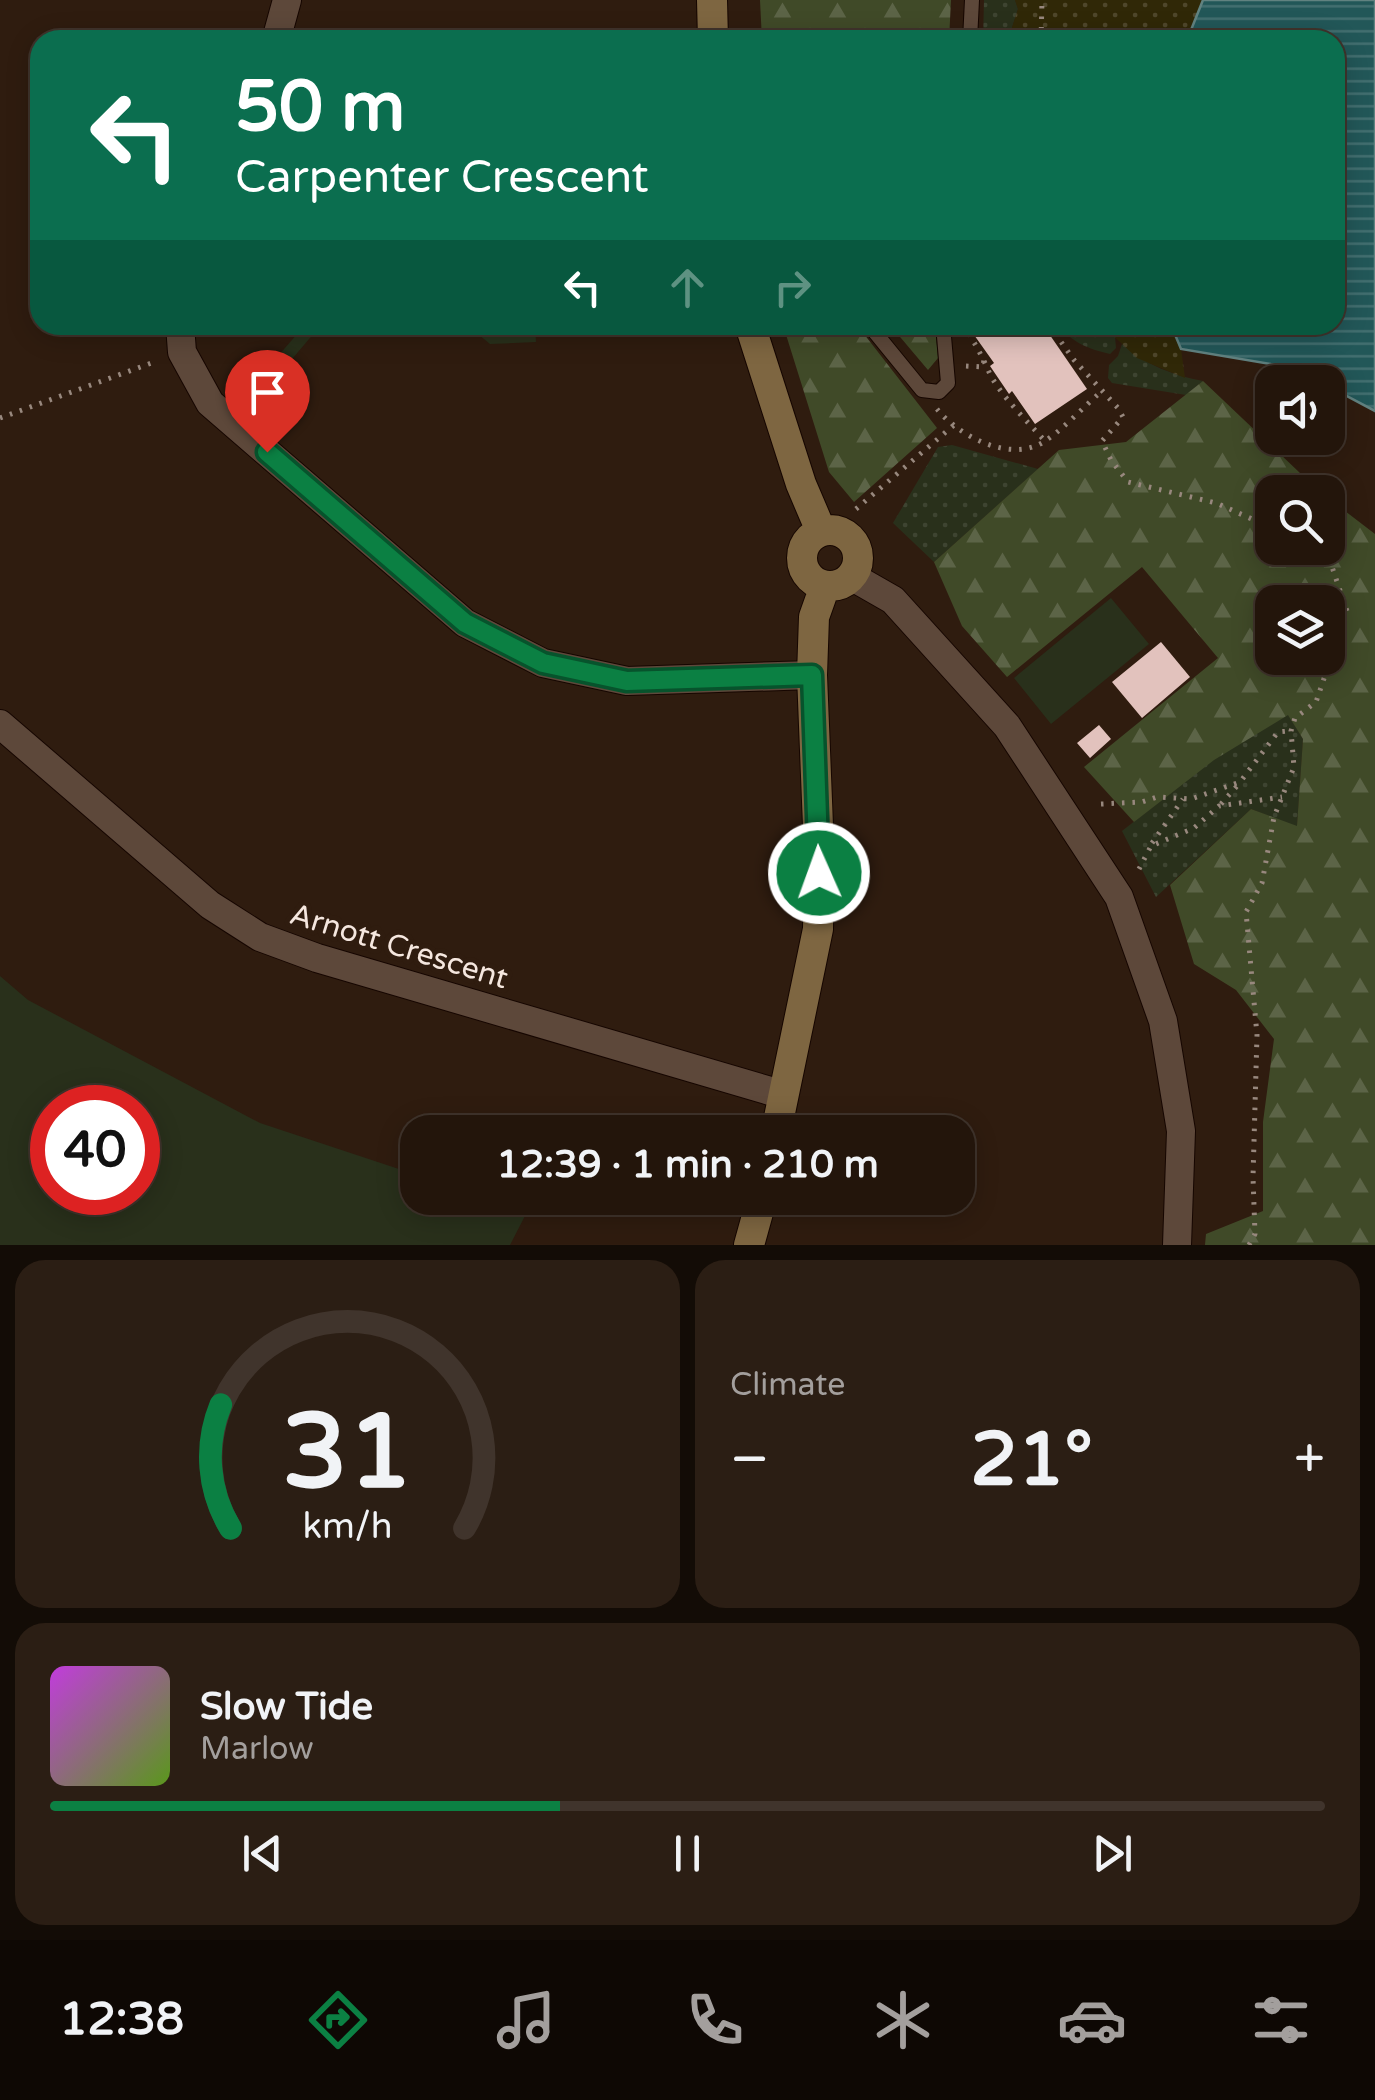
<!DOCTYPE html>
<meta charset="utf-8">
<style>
body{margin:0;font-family:"Varela Round",sans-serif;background:#2b1e14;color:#f1f3f6;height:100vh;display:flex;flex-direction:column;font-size:38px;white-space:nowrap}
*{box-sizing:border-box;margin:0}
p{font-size:32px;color:#a39f9d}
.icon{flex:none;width:55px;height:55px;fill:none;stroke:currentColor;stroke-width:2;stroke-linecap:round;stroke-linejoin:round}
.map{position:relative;height:1245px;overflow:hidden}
.side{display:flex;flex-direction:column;gap:15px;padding:15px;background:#130c06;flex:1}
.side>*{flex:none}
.top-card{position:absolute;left:30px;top:30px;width:1315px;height:305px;border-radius:30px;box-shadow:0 5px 25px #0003,0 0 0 2px #40342c;background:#0b6e4f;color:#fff;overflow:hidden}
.controls{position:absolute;left:1255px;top:365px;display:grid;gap:20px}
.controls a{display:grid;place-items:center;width:90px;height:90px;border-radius:20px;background:#23150b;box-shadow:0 5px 25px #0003,0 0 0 2px #40342c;font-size:50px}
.speed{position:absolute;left:30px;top:1085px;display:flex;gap:20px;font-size:50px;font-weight:700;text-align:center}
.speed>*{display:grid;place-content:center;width:130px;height:130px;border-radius:50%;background:#23150b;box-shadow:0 5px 25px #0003,0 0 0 2px #40342c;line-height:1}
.speed .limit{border:15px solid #d22;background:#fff;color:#111}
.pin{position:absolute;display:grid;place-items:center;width:85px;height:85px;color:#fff;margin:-102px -42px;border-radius:50% 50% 50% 0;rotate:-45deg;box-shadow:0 0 10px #0007}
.pin .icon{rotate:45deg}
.me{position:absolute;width:110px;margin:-55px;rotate:358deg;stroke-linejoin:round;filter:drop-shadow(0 0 8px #0008)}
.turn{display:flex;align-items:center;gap:35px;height:210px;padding:0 40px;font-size:45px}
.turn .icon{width:130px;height:130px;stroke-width:2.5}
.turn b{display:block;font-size:70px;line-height:85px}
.lanes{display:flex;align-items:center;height:95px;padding:0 40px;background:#0003;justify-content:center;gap:50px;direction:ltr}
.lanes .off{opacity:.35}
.big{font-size:75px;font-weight:800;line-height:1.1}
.side .tile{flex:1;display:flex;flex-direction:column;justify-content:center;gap:15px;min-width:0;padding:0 35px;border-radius:30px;background:#2b1e14}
.side .dial{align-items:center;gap:0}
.dial svg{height:260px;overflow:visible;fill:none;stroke:#40342c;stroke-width:7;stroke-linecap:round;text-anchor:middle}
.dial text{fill:#f1f3f6;stroke:none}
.song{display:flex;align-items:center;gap:30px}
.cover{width:120px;height:120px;border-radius:15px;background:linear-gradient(135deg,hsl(290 70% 55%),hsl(90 70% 35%))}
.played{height:10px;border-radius:5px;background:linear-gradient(90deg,#0b8043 40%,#40342c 40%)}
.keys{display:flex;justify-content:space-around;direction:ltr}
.heat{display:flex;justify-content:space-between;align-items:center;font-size:55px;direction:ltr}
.side .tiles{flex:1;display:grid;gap:15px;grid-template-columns:1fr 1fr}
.tile:last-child{grid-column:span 2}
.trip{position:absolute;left:400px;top:1115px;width:575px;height:100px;border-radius:30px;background:#23150b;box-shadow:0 5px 25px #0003,0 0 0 2px #40342c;font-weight:800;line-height:100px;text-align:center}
.menu{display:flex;height:160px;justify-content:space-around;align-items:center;background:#0e0804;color:#a39f9d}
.menu .icon{width:70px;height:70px}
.menu .selected{color:#0b8043}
.menu b{font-size:45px;color:#f1f3f6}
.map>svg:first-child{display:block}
.grass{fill:url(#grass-dots)}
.forest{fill:url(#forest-firs);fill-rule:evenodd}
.sand{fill:url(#sand-dots)}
.green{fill:#29301b;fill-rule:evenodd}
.water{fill:url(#water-rules);stroke:#618280;stroke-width:2.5}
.building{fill:#e2c2bd}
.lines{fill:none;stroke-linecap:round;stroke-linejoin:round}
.lane-casing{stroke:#160600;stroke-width:16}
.street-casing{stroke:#160600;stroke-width:30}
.secondary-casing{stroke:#160600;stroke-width:32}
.path{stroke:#98887e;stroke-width:5;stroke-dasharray:2.5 8;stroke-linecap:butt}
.lane{stroke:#5d483a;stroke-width:14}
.street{stroke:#5d483a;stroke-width:28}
.secondary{stroke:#7e6641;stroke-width:30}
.route-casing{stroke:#07532c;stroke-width:25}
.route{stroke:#0b8043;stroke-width:18}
.labels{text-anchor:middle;stroke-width:10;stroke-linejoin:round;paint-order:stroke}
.street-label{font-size:30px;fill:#f5e7df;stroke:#2f1c0f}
</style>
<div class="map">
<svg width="1375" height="1245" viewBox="0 0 1375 1245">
<defs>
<pattern id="grass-dots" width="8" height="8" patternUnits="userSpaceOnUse" patternTransform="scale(2.5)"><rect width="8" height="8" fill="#29301b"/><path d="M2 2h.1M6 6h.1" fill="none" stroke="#3e4431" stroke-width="1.8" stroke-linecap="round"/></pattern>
<pattern id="forest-firs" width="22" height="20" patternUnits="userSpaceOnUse" patternTransform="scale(2.5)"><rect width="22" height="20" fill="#404a28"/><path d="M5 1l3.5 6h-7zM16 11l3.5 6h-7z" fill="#5c6447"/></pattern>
<pattern id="sand-dots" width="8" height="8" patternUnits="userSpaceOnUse" patternTransform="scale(2.5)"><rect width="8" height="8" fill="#302807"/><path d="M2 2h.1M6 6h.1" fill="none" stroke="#4f472b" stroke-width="1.8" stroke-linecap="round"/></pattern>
<pattern id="water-rules" width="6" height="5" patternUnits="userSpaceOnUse" patternTransform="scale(2.5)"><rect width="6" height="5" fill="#225758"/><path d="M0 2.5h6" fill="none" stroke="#436f70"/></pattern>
</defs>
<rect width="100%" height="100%" fill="#2f1c0f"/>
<path class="grass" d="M984,0H1015L1018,9L1008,40H983Z
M1059,325H1102L1115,337L1116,348L1110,354C1089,349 1072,343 1059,325Z
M1122,344C1144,364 1174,376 1203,381L1186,395L1112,383L1108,378L1109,365L1118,356Z
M952,445L1038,469L934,562L893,523L938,447Z
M1288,714L1303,739L1297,827L1251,809L1156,897L1122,831L1214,759Z"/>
<path class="forest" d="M760,0H951L949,40H762Z
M783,325H857L937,428L854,502L829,472Z
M890,325H935L938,358L928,370Z
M1203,381L1320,492H1272V548H1328V498L1375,534V1245H1205L1206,1234L1263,1211V1122L1274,1039L1236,990L1194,964L1170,885L1251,809L1297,826L1303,739L1288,715L1214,760L1134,822L1084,767L1218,658L1142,567L1007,677L962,626L934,562L1059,450L1126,442ZM1272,602H1328V658H1272Z"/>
<path class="sand" d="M1015,0H1203L1187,40H1008L1018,9Z
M1102,325H1171L1181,349L1185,378L1137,358Z"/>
<path class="green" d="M305,325H321L252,406L243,396Z
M467,325H535L536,342L490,344Z
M1111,598L1149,644L1051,724L1014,678Z
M0,976L28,1000L260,1123L417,1175L418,1198H485L527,1212L510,1245H0ZM52,1108H138V1192H52Z"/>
<path class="water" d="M1203,0H1375V411L1328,386V382H1321L1294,368L1181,349L1171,325H1335V40H1187Z"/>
<path class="building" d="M967,325H1043L1087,389L1035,424L1012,391L1009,394L990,366L994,363Z
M1161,642L1190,677L1142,718L1112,682Z
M1099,725L1111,739L1090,758L1077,743Z"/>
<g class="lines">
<g class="lane-casing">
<path id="lane" d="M970,40L972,0
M869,325L922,390L939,392L948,383L943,325"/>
</g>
<g class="street-casing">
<path id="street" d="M276,40L287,0
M180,325L182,352L210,403L465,623L543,663L627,681L812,675
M851,576L893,600L1007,726L1119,897L1163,1021L1181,1131L1177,1245
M0,724L210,905L260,937L317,958L784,1095"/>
</g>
<g class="secondary-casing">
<path id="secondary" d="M712,0L713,40
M750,325L801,484L821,531
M802 558a28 28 0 1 1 56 0a28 28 0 1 1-56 0Z
M776,1132L818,929L819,851L812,675L814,617L825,586
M749,1245L762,1198"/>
</g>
<path class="path" d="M1041,40L1042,0
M963,325C975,343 981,354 989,372C999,394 1028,422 1044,440
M1049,325L1074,360L1118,408L1123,417L1102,441L1111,460L1128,482L1216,503L1272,528
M966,366L983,367L984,359
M937,409C959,436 1008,462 1042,443C1063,430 1083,407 1102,391
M0,418L157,361
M856,509L954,425
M1101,804L1142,802L1157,797L1191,799L1240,782L1278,732L1289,731
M1221,804L1237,786
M1152,843L1183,799
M1139,869L1151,846L1194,828L1219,806L1282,797
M1249,1245L1255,1234L1253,1177L1257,1035L1246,912L1262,883L1274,817L1294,767L1291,731L1295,718L1316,702L1347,611L1330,561L1306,548"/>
<use href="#lane" class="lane"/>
<use href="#street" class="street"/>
<use href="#secondary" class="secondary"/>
</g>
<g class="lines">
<g class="route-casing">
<path id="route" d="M267,452L465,623L543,663L627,681L812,675L819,873"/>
</g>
<use href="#route" class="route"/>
</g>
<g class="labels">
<g class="street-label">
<text transform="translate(399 946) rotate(17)" y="10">Arnott Crescent</text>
</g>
</g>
</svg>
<div class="controls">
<a><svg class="icon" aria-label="sound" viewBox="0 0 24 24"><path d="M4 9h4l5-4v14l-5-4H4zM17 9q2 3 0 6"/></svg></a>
<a><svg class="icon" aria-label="search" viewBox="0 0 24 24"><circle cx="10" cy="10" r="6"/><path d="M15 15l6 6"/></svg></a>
<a><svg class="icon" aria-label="layers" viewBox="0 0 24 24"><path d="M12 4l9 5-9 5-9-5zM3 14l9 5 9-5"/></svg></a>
</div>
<div class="speed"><div class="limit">40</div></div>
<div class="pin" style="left:267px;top:452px;background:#d93025"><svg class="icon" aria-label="arrive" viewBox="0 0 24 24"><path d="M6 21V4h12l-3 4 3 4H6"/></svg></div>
<svg class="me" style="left:819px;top:873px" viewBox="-20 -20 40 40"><circle r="17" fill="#0b8043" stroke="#fff" stroke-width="3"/><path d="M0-11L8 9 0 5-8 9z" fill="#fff"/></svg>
<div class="trip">12:39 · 1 min · 210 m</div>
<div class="top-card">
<div class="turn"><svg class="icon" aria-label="left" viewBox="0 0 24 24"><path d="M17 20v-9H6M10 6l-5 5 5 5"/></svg><div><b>50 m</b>Carpenter Crescent</div></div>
<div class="lanes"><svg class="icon" aria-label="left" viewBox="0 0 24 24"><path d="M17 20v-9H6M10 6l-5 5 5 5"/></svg><svg class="icon off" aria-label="ahead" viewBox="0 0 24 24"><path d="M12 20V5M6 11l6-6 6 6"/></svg><svg class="icon off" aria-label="right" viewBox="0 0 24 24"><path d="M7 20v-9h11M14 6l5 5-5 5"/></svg></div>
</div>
</div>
<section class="side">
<div class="tiles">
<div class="tile dial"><svg viewBox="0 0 100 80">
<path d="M14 69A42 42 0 1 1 86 69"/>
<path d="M14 69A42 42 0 0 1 11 31" stroke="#0b8043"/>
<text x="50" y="56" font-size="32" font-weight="700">31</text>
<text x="50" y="72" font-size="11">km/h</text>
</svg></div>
<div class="tile"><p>Climate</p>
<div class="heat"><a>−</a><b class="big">21°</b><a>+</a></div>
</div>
<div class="tile">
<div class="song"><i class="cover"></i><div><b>Slow Tide</b><p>Marlow</p></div></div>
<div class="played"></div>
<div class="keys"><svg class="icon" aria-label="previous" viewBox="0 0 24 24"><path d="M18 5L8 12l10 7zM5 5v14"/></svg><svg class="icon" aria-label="pause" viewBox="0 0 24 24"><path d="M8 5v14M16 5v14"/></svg><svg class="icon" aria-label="next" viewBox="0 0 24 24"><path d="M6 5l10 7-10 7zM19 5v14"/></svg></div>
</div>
</div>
</section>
<nav class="menu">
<b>12:38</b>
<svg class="icon selected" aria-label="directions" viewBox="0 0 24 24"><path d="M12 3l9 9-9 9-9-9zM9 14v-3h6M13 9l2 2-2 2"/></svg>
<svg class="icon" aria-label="music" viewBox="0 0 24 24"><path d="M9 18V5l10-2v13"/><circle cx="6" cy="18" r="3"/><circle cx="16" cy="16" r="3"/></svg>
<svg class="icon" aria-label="phone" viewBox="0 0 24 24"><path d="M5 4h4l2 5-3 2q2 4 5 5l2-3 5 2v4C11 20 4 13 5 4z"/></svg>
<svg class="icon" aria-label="climate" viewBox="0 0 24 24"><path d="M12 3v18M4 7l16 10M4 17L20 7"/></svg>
<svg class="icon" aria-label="car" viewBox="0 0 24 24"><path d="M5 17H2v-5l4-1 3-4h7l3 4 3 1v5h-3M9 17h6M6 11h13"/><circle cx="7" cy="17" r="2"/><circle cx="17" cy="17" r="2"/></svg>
<svg class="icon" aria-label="filters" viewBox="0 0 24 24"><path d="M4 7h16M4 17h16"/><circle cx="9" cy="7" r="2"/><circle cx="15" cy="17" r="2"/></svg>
</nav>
